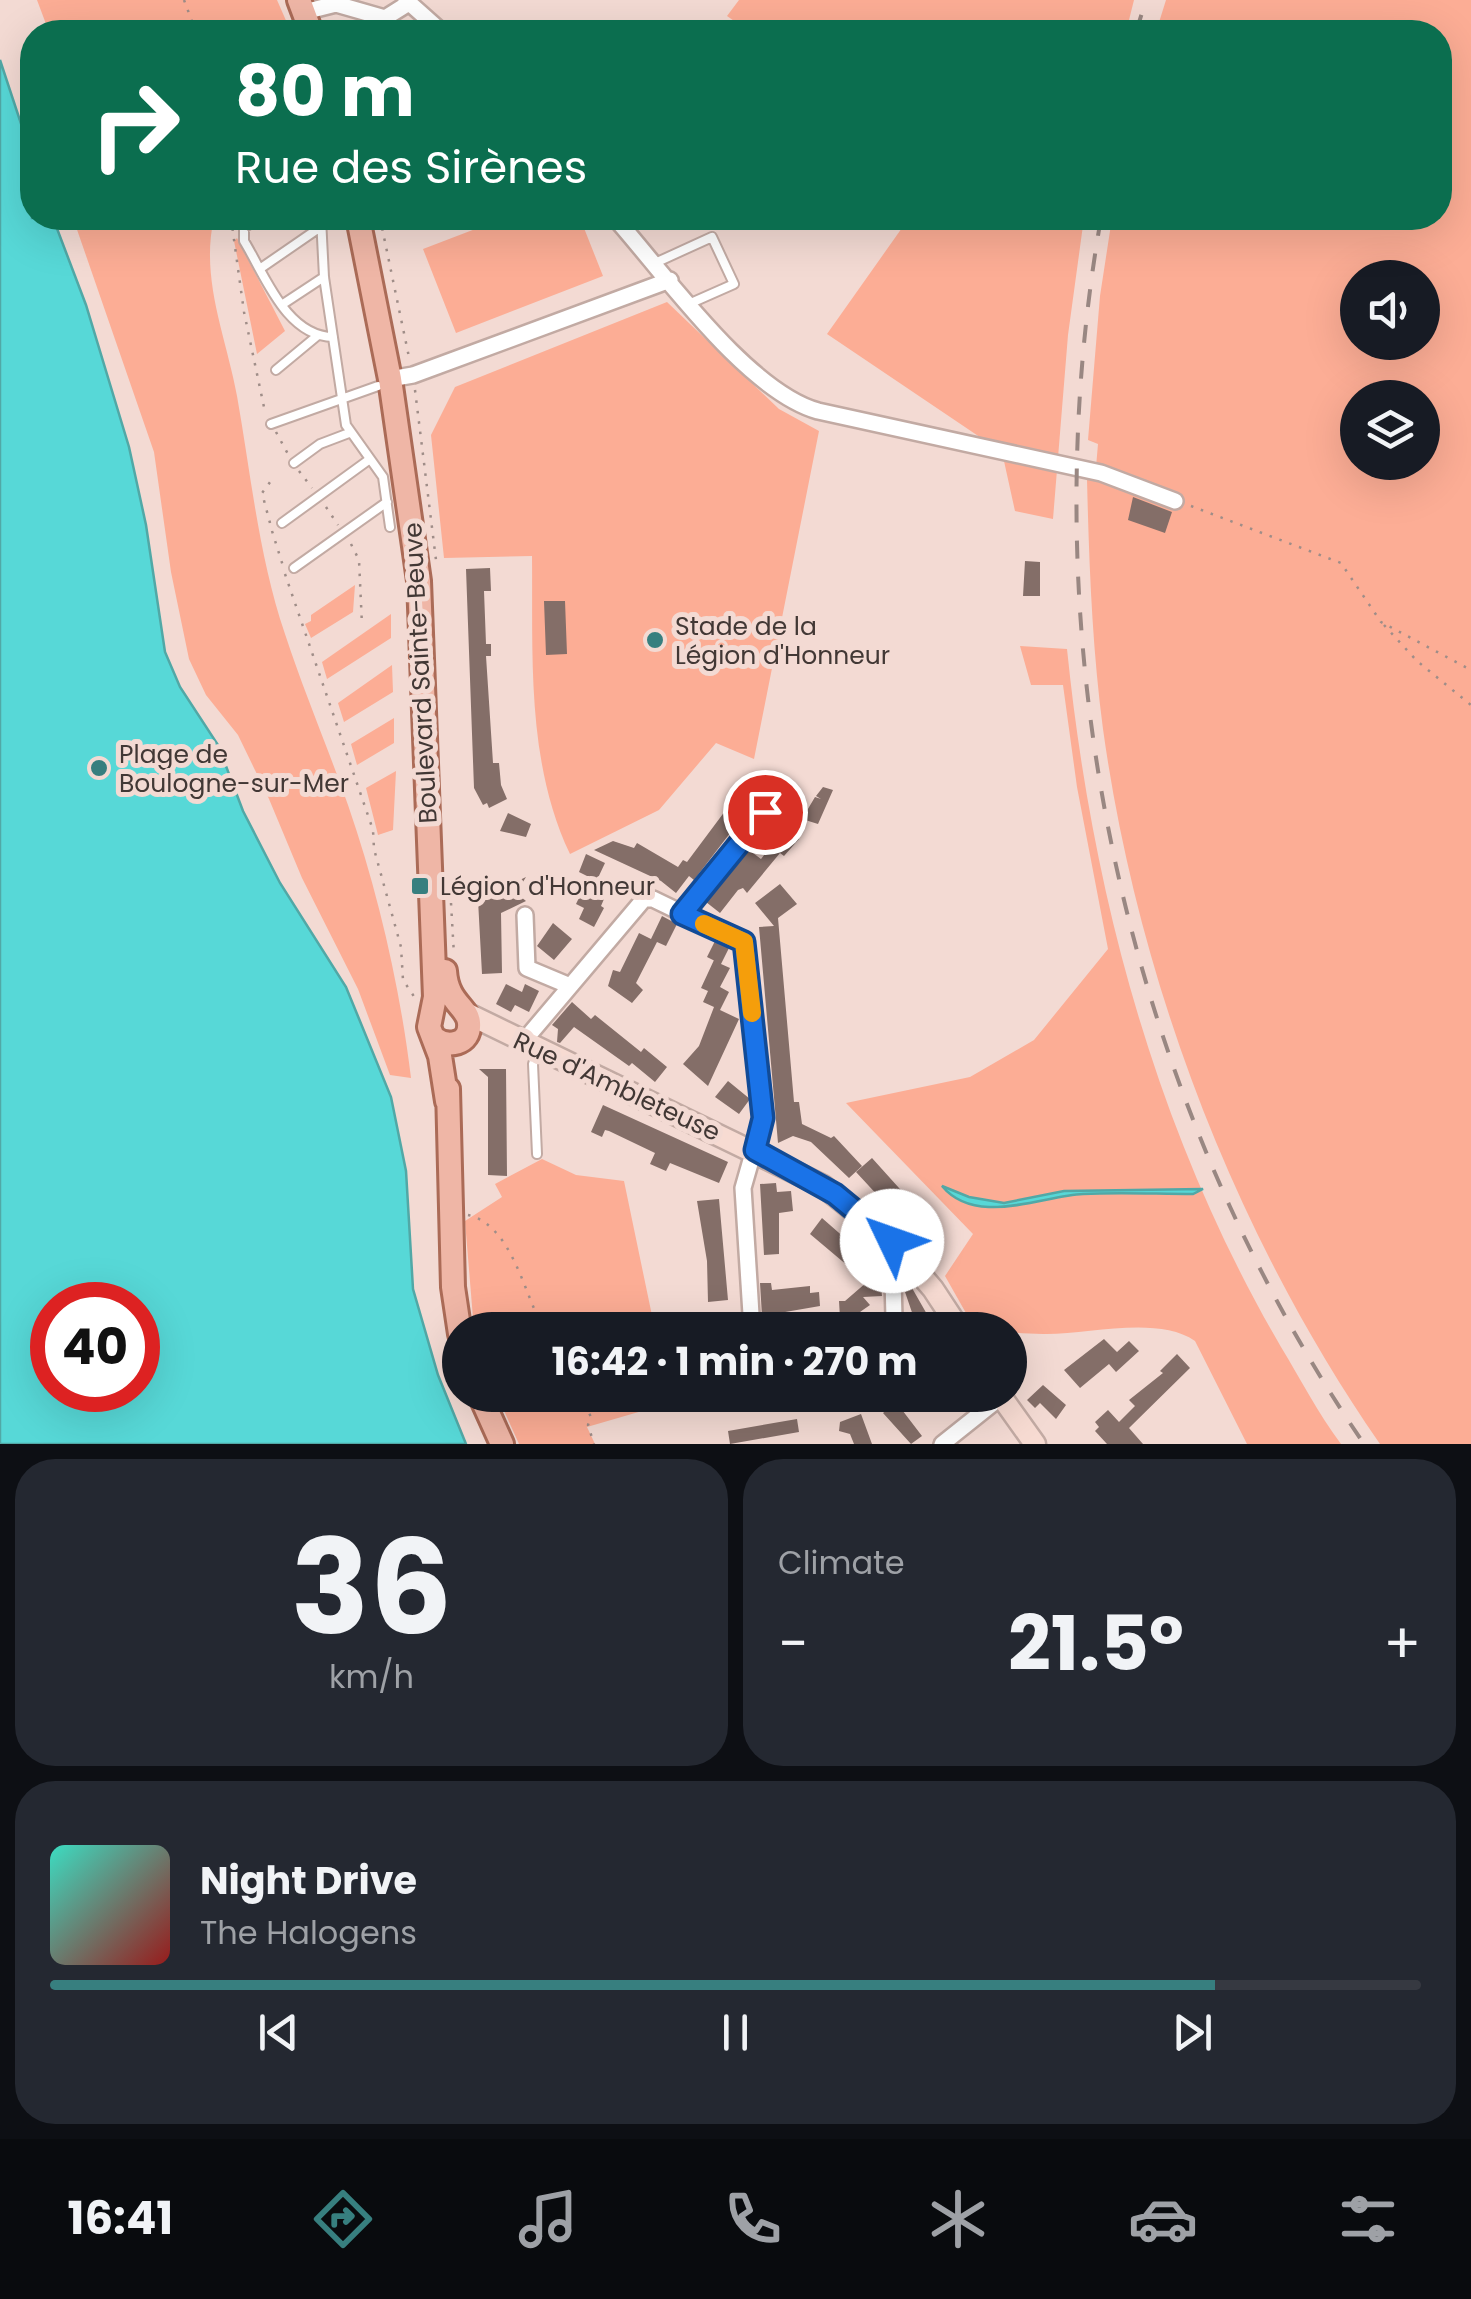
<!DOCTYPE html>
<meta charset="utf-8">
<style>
body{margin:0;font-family:Poppins,sans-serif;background:#242831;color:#f1f3f6;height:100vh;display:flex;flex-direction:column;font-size:38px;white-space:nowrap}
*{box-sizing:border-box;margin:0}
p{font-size:32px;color:#9ea1a6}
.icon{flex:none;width:55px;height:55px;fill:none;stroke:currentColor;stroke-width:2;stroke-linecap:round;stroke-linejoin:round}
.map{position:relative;height:1444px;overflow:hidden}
.drawer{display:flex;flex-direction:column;gap:15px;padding:15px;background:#0d0f14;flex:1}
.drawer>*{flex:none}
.guide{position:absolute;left:20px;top:20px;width:1432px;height:210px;border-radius:40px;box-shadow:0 10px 40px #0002;background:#0b6e4f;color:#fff;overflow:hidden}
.fabs{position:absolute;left:1340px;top:260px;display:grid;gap:20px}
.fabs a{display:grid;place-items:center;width:100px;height:100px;border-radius:50%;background:#171b24;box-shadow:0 10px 40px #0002;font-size:50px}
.speed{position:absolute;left:30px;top:1282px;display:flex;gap:20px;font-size:50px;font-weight:700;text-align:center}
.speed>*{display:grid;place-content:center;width:130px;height:130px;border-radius:50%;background:#171b24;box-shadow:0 10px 40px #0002;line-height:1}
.speed .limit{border:15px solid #d22;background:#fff;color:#111}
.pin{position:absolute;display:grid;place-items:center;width:85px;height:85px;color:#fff;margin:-42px;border:5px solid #fff;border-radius:50%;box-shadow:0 2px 10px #0007}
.me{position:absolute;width:110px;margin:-55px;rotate:312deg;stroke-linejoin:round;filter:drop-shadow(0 0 8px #0008)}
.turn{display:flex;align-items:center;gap:35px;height:210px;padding:0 50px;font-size:45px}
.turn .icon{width:130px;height:130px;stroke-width:2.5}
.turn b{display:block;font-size:70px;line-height:85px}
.big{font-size:75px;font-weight:700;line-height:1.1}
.drawer .card{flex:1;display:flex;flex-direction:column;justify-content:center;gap:15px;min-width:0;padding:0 35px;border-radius:40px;background:#242831}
.drawer .dial{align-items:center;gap:0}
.dial b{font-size:130px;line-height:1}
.song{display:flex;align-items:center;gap:30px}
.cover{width:120px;height:120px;border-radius:15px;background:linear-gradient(135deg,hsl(170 70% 55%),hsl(0 70% 35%))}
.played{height:10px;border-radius:5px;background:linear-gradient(90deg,#377f7f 85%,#363941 85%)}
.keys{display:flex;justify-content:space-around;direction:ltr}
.heat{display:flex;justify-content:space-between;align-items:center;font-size:55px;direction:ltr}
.drawer .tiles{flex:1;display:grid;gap:15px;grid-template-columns:1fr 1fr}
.card:last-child{grid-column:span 2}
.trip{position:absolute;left:442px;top:1312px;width:585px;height:100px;border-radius:50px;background:#171b24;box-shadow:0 10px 40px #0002;font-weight:700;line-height:100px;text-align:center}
.tabs{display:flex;height:160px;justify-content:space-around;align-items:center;background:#090b0e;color:#9ea1a6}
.tabs .icon{width:70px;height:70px}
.tabs .active{color:#377f7f}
.tabs b{font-size:45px;color:#f1f3f6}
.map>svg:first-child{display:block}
.green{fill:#fcad95;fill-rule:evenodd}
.water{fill:#57d8d7;stroke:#51a8a6;stroke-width:2.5;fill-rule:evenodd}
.building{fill:#846e68}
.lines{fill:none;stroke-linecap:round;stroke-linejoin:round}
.lane-casing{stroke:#c2aaa3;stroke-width:12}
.street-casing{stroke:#c2aaa3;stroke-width:20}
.secondary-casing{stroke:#c2aaa3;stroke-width:25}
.primary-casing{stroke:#ab6b57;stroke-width:28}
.path{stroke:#9f8d88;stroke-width:2.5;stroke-dasharray:2.5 8;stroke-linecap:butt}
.lane{stroke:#fff;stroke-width:8}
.street{stroke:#fff;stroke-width:15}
.secondary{stroke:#f7dbd2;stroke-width:20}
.primary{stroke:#efb6a6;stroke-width:22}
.rail{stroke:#998782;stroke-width:4;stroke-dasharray:18 18;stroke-linecap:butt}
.route-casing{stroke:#114b97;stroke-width:25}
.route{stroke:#1a73e8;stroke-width:18}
.slow{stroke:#f59e0b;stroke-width:18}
.poi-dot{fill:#377f7f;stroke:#f3dad3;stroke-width:4}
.labels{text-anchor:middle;stroke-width:10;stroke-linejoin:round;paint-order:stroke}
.poi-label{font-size:25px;fill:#423835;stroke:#f3dad3;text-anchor:start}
.street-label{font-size:25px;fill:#423835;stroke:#f3dad3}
</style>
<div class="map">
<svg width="1471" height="1444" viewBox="0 0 1471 1444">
<rect width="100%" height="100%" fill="#f3dad3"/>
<path class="green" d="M37,0H277L291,32H49Z
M739,0H1134L1126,32H750L727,16Z
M1166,0H1471V1444H1380C1235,1235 1138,981 1103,729C1092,646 1089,562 1087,479L1096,467L1098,444L1088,440L1100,296L1112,218H1440V32H1156ZM1358,278H1422V342H1358ZM1358,398H1422V462H1358Z
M73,218H214C200,279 226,336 237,396C251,475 259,558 285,634C304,692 328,748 348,805C378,892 400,987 411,1078L390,1075L358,989L302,878L269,799L238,735L206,695L189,659L171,572L154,452Z
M504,218H580L603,276L456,333L423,249Z
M909,218H1084L1068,335L1053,519L1015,511L1002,452L827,334Z
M237,238L285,331L257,354L234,241Z
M667,302L779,409L819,431L754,759L716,743L659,810L570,854C526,762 533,655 532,556L444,558L431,435L455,387Z
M355,585L353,612L311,638L305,624L311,621V615Z
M391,614V638L327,679L322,662Z
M1020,646L1067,649C1092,894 1156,1133 1281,1347C1301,1380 1318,1413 1341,1444H1247L1195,1341C1157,1315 1087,1335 1043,1334C1019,1334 999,1331 975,1329L945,1276L973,1234L846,1103L970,1077L1034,1040L1108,949L1077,787L1063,685H1031Z
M392,665L393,692L344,722L338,703Z
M394,718V743L357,765L351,744Z
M396,771L393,830L378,835L366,788Z
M542,1159L576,1175L624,1181L655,1330H474L465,1221L502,1197L495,1184Z
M497,1395H671L673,1402L587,1427L595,1444H519Z"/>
<path class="water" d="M0,60L32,157V218H53L86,305L129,447L146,525L165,652L180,687L218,745L243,811L280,883L346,987L391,1097L406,1171L413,1289L438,1375L466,1444H0ZM52,1305H138V1390H52Z
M942,1186L969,1197L1004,1203L1064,1191L1203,1189L1193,1194C1156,1194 1120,1192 1083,1194C1041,1196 976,1227 942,1186Z"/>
<path class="building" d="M1133,497L1172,512L1165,533L1128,520Z
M1025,561L1040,562V596H1023Z
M490,568L491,591H484L486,644H491V656H486L493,763H499L501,785L507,799L489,808L487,803L483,805L474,788L466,569Z
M544,601H565L567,654L546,655Z
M772,773L795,792L781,807L758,790Z
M823,787L833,790L818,824L802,819L815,797L821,799L816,796Z
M740,791L754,802L694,880L689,876L676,893L661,881L594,850L613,841L634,848L637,843L678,867L683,860L687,862Z
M508,813L531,824L526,837L500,831Z
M789,831L799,839L784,856L780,853L747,893L743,888L738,890L720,913L706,902L749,850L761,859L779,836L782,839Z
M586,854L605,863L597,880L604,884L597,896L604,899L601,906L604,908L594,927L579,919L584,908L576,904L589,877L579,872Z
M526,877L516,893L526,901L501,913L502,973L482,974L478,900Z
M780,884L797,904L778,918L794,1102H799L802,1124L831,1138L834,1136L862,1166L849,1178L811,1142L793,1136L778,1143L759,927L774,926L755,903Z
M662,916L677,924L666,946L657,942L636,983L643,990L632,1003L608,986L613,970L620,972L639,933L651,939Z
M553,923L572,939L554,960L537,946Z
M715,941L729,948L721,964L730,968L720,987L729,992L720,1010L739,1019L708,1086L683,1064L699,1046L714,1007L703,1002L708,991L701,988L714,960L717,962L707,957Z
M506,984L522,992L525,984L539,991L529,1012L515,1005L511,1012L496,1004Z
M572,1002L591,1019L595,1015L641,1052L644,1048L667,1067L655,1082L632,1063L629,1066L574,1027L560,1043L557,1042L558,1029L552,1025Z
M479,1069H506L507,1176L488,1175V1077Z
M728,1081L750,1099L739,1114L715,1097Z
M603,1105L728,1162L719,1183L670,1163L666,1171L650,1164L655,1153L609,1131L605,1130L602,1137L591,1132Z
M872,1158L944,1238L930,1252L856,1172Z
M776,1183L777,1192L791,1191L793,1211L779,1213V1254L764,1255L760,1184Z
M719,1199L728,1300L708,1302L707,1261L697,1201Z
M822,1218L879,1268L882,1296L863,1297L870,1305L860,1312L861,1318H840L839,1301H845L867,1282L810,1234Z
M760,1283H771L772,1290L810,1286V1293L819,1292L820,1306L762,1316Z
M912,1288L936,1330H918L905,1292Z
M1104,1339L1117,1352L1129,1341L1139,1351L1116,1372L1109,1364L1080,1388L1064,1370Z
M1177,1354L1190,1368L1129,1428L1143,1444H1107L1095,1431L1099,1427L1095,1422L1108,1410L1119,1422L1135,1406L1129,1400L1163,1373L1160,1371Z
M1043,1385L1066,1405L1056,1419L1040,1403L1035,1408L1027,1400Z
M896,1402L922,1436L911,1444L883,1413Z
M861,1414L872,1444H854L850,1434L839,1431L840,1422Z
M797,1419L799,1432L730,1444L728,1431Z"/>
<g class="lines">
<g class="lane-casing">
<path id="lane" d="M258,218L244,228V241C265,275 286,336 333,337
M321,218L324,277L346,425L383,477L390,527
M655,263L712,237L734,284L691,303
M261,268L322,226
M283,304L324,277
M276,370L317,336
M271,424L378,386
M294,463L320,444L349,433
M282,523L370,459
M294,568L387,502
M537,1154L533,1064L538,1049"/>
</g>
<g class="street-casing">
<path id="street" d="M406,0L442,32
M304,12L336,4L385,18L409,3
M615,218C664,273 747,391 818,411L1101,473L1175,501
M390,379L413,375L670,280
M682,914L765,812
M525,915L527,968L570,986
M523,1042L644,899H653L744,943L763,1118L743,1188L752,1330
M856,1330L884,1326L894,1318L892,1241
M942,1444L1001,1397"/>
</g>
<g class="secondary-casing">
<path id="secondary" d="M466,1013L823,1186L892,1241L933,1289L960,1330
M1000,1395L1035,1444"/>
</g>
<g class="primary-casing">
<path id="primary" d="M299,0L311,32
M358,218L390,379L419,581L435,997L429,1027L440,1056L447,1101
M434,1038C447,1048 471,1045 469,1023C468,1007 447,1003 445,971
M448,1089L453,1287L460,1334
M480,1395L502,1444"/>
</g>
<path class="path" d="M184,0L196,32
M231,218L244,312L265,412
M380,218L410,362
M415,390L436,560
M276,432L289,456
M299,471L312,488
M1191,506L1341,563L1381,622L1471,670
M326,507L338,525
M270,523L262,493L273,478
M272,531L283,566
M351,544L359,560L362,625
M285,574L373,830L374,849L401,947L403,980L415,998
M1384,625L1417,661L1471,705
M451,903L454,955
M468,1215C512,1225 524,1294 544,1330
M450,1349L460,1376
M580,1395L591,1417L588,1425L594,1444"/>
<use href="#lane" class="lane"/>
<use href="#street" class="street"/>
<use href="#secondary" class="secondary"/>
<use href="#primary" class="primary"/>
<path class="rail" d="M1136,32L1146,0
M1101,218C1027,639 1122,1090 1364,1444"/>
</g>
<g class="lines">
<g class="route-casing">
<path id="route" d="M765,812L682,914L744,942L763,1118L755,1150L835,1194L892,1241"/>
</g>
<use href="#route" class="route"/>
<path class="slow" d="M704,924L744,942L752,1013"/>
</g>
<g class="poi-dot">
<circle cx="655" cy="640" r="10"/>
<circle cx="99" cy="768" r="10"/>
<rect x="410" y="876" width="20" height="20" rx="5"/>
</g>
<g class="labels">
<g class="poi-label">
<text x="675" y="635">Stade de la<tspan x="675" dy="29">Légion d'Honneur</tspan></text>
<text x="119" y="763">Plage de<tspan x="119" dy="29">Boulogne-sur-Mer</tspan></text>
<text x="440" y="895">Légion d'Honneur</text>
</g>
<g class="street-label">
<text transform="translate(420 673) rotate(-93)" y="9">Boulevard Sainte-Beuve</text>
<text transform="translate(617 1086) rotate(25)" y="9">Rue d'Ambleteuse</text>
</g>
</g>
</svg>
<div class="fabs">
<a><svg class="icon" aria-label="sound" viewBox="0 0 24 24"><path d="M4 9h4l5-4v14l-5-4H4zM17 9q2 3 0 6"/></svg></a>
<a><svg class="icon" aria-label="layers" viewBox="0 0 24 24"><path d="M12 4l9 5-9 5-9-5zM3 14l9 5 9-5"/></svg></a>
</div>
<div class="speed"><div class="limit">40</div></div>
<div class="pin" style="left:765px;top:812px;background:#d93025"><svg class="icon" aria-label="arrive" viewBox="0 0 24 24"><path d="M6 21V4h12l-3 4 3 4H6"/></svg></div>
<svg class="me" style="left:892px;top:1241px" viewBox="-20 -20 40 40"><circle r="19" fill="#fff"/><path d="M0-13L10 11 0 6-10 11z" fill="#1a73e8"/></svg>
<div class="trip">16:42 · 1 min · 270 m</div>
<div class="guide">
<div class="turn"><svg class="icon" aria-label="right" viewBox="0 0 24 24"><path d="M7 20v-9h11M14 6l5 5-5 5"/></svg><div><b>80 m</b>Rue des Sirènes</div></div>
</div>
</div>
<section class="drawer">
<div class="tiles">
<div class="card dial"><b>36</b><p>km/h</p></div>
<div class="card"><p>Climate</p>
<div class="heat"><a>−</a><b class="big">21.5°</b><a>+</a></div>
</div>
<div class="card">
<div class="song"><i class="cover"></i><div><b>Night Drive</b><p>The Halogens</p></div></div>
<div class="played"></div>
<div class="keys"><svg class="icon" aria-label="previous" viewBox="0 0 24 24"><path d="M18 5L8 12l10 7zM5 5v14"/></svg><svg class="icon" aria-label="pause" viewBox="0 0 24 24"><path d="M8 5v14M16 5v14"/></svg><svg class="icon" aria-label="next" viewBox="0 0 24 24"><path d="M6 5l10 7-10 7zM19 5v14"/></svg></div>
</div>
</div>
</section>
<nav class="tabs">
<b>16:41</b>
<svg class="icon active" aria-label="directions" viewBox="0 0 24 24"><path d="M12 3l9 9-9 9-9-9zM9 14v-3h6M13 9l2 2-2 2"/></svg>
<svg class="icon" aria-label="music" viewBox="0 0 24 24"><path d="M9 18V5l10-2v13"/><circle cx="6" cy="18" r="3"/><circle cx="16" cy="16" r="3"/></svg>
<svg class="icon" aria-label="phone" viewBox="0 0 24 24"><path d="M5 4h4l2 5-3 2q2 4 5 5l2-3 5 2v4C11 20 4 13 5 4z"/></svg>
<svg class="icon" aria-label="climate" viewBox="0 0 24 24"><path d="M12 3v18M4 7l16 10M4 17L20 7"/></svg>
<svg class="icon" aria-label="car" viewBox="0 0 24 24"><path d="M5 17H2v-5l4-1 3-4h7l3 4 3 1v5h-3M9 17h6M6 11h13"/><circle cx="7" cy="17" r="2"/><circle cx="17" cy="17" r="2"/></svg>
<svg class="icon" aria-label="filters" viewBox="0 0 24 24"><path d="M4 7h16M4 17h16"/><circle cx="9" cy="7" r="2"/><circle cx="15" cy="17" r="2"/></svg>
</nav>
